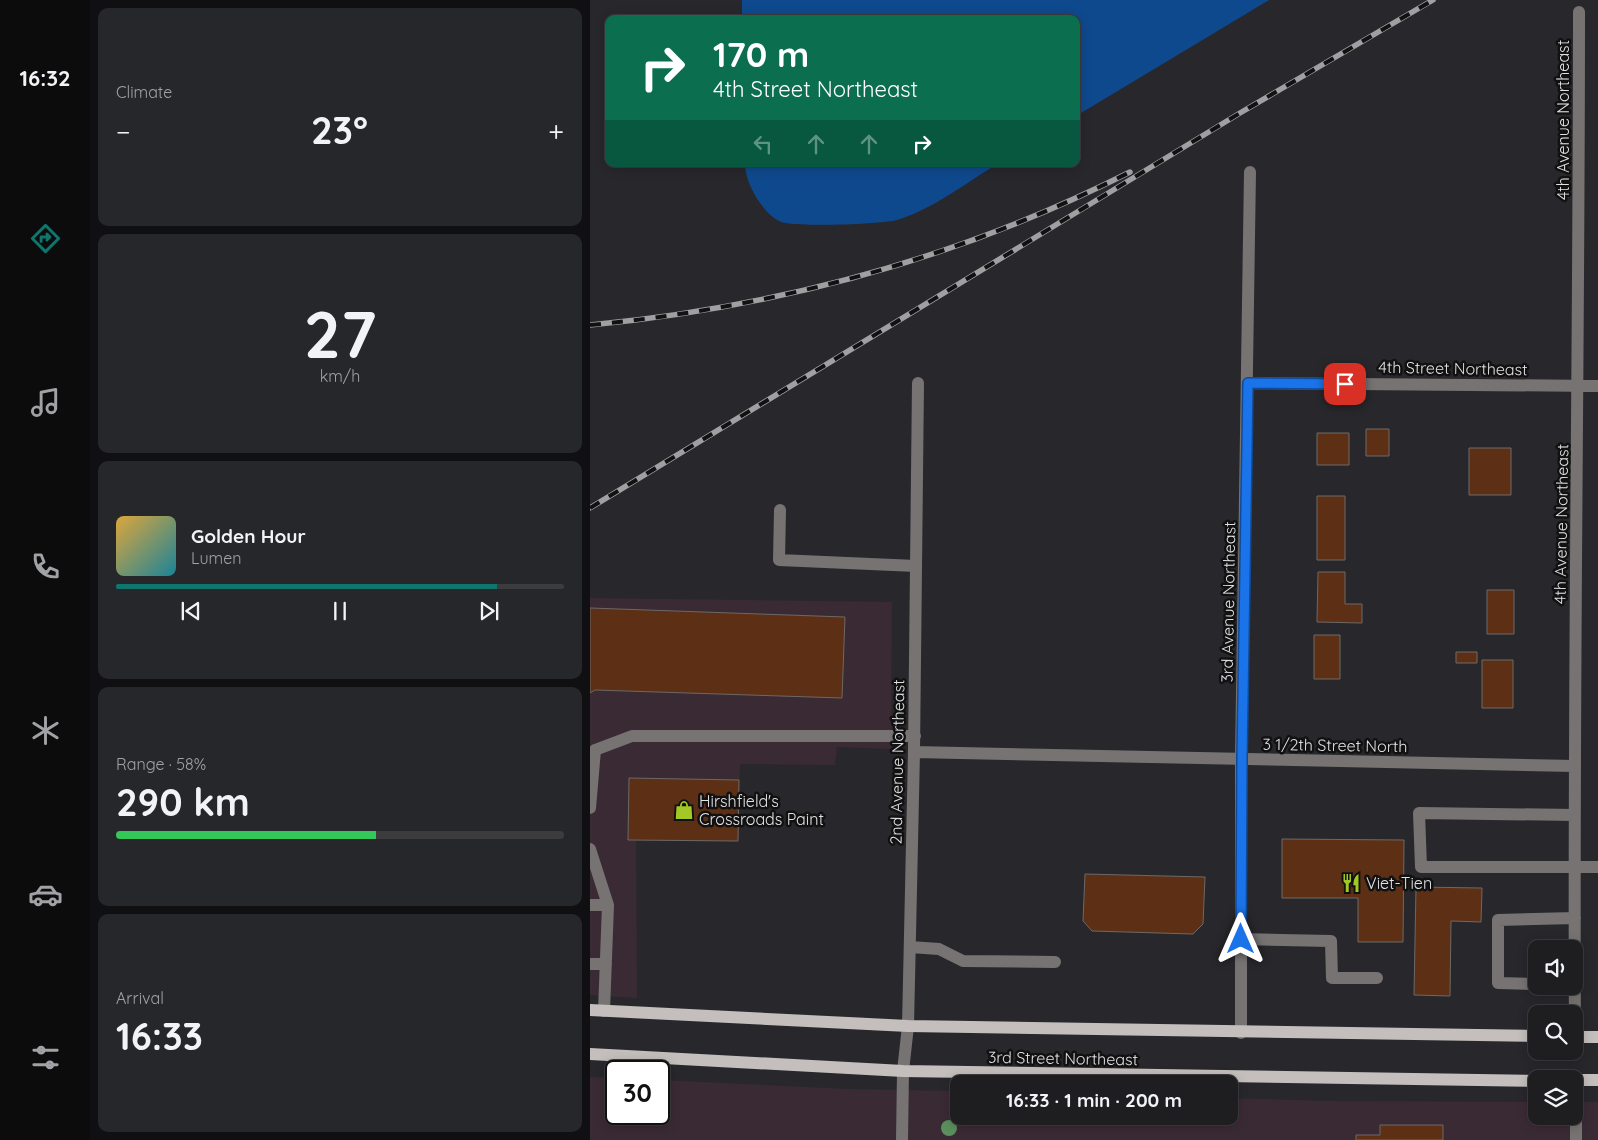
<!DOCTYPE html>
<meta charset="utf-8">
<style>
body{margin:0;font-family:Quicksand,sans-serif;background:#26272a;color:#f1f3f6;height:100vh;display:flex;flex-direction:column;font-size:19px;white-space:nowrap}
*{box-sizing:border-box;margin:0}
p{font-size:16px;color:#a1a2a5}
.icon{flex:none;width:28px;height:28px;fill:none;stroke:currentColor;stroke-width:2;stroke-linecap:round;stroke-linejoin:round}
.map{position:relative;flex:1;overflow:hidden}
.sheet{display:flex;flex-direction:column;gap:8px;padding:8px;background:#101012;width:500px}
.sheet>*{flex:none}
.top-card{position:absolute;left:15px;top:15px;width:475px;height:152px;border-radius:10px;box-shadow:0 2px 12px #0003,0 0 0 1px #3c3c3f;background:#0b6e4f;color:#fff;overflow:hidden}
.controls{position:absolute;left:938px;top:940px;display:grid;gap:10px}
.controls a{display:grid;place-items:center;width:55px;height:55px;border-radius:10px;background:#1e1e21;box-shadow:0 2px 12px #0003,0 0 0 1px #3c3c3f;font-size:25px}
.speed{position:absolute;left:15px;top:1060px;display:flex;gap:10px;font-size:25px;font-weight:700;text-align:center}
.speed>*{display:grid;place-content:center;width:65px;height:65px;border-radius:50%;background:#1e1e21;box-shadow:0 2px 12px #0003,0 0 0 1px #3c3c3f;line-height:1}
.speed .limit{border:2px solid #111;border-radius:8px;background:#fff;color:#111}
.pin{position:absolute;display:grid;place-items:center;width:42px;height:42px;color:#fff;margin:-21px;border-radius:10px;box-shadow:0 2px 8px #0006}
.me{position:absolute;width:55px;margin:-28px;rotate:0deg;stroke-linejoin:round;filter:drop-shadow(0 0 4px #0008)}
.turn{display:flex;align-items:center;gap:18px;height:105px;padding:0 25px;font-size:22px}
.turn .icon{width:65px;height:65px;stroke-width:2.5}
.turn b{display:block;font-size:35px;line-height:42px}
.lanes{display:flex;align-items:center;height:48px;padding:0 25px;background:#0003;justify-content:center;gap:25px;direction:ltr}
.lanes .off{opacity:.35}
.big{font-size:38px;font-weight:700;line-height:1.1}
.sheet .card{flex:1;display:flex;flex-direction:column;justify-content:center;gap:8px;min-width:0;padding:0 18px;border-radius:10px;background:#26272a}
.sheet .dial{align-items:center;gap:0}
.dial b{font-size:65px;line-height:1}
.song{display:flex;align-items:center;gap:15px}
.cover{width:60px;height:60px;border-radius:8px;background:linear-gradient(135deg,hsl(40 70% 55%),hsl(190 70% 35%))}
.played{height:5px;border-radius:2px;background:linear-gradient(90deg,#0f766e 85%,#3c3c3f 85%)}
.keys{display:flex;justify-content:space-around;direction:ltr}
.heat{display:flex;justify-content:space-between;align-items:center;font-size:28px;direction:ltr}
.charge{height:8px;border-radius:4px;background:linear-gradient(90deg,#34c759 58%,#3c3c3f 0)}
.trip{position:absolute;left:360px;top:1075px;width:288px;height:50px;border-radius:10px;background:#1e1e21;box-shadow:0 2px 12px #0003,0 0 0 1px #3c3c3f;font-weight:700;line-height:50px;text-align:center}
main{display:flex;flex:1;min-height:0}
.tabs{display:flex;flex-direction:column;width:90px;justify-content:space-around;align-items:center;background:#0c0c0d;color:#a1a2a5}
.tabs .icon{width:35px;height:35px}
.tabs .on{color:#0f766e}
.tabs b{font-size:22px;color:#f1f3f6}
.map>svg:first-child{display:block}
.commercial{fill:#3a2a34}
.water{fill:#0f498d}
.building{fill:#5d3016;stroke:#6d6866}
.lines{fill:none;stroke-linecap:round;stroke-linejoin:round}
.minor{stroke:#767372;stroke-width:12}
.major{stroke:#c4bfbd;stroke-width:12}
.rail-casing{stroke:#a0a0a3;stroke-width:5.5}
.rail{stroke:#111112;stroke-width:4;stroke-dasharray:11;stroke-linecap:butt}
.tree{fill:#5b8f5e}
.route-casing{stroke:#114b97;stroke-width:12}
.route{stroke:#1a73e8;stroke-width:9}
.labels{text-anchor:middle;stroke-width:5;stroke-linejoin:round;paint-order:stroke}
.street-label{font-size:16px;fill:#e2e2e5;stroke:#111112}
.poi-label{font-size:16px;fill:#e2e2e5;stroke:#111112;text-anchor:start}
</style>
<main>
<nav class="tabs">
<b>16:32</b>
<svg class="icon on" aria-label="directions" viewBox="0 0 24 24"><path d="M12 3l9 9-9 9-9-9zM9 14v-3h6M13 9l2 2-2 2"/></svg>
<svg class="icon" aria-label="music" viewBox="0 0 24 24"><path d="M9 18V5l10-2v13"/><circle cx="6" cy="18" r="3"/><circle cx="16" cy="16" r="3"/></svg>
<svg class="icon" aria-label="phone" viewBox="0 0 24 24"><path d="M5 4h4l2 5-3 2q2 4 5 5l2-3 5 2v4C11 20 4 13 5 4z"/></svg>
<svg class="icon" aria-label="climate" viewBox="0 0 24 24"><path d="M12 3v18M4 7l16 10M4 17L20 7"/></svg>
<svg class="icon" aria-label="car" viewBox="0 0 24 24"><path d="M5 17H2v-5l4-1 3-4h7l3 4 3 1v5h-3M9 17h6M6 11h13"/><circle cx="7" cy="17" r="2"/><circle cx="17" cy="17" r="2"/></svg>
<svg class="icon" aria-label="filters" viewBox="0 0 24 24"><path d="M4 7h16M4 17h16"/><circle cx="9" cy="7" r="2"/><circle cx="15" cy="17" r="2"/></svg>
</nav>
<section class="sheet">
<div class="card"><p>Climate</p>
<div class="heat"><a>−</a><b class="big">23°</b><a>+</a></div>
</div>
<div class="card dial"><b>27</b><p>km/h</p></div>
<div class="card">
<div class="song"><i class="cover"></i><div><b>Golden Hour</b><p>Lumen</p></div></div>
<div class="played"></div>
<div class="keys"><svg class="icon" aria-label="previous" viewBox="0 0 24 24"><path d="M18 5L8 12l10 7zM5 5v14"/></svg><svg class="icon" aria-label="pause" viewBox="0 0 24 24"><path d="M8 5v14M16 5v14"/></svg><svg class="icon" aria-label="next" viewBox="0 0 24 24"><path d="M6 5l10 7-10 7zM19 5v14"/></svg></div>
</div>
<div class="card"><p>Range · 58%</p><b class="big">290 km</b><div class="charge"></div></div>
<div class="card"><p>Arrival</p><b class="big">16:33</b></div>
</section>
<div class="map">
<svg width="1008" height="1140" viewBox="0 0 1008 1140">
<rect width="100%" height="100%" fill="#28282c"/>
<path class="commercial" d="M0,598L302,602L301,749L247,747L245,765L150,764L148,841L46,840L47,998L0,995Z
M0,1077L26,1078V1114H69V1080L258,1089L369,1091V1116H639V1098L736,1101L946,1102V1116H984V1102H1008V1140H0Z"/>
<path class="water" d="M152,0H679L486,116V19H152Z
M155,164H407C376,183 343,209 307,220C292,224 201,228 189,221C172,212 155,183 155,164Z"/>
<path class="building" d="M776,429H799V456H776Z
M727,433H759V465H727Z
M879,448H921V495H879Z
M727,496H755V560H727Z
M728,572H755V604H772V623L727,622Z
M897,590H924V634H897Z
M0,608L255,617L252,698L5,690L0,693Z
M724,635H750V679H724Z
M866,652H887V663H866Z
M892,660H923V708H892Z
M39,778L149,780L148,841L38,840Z
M692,839L814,840L813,942H768V898H692Z
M495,874L615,877L613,924L603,934L502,931L493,921Z
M826,887L892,888L891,922L861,921L860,996L824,995Z
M790,1125H853V1140H766V1135H790Z"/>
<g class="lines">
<path class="minor" d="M658,383L1008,386
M190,510L189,560L326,566
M324,752L984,766
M0,755L5,750L42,736H325
M0,808L5,750
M984,815L829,813L831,867H1008
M0,849L18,905L14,1011
M0,905H18
M651,939L741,941L742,978H787
M320,947L349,949L373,961L465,962
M0,964H16
M946,984L908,983V920L985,918
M651,1033V759L660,172
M985,1037C983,695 989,354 989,12
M312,1140L313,1071L318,1026L324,752L328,383
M986,1140V1080"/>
<path class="major" d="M0,1010L318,1026L946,1036
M984,1037H1008
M0,1054L313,1071L946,1081
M984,1080H1008"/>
<g class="rail-casing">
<path id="rail" d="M0,325C188,307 370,258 540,172
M0,508L650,113L843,0"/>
</g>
<use href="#rail" class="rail"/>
</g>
<circle class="tree" cx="359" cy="1128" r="8"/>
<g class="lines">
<g class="route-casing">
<path id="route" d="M651,939L652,759L658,383L755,384"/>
</g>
<use href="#route" class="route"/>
</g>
<defs>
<g id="shop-bare" transform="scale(1.5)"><path d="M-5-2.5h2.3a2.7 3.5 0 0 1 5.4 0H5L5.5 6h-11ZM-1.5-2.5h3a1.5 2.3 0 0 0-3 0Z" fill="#a3c826" stroke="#111112" stroke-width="2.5" paint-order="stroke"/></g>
<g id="restaurant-bare" transform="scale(1.5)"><path d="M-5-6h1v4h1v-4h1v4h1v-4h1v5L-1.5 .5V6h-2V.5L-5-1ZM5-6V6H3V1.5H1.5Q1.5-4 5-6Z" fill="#a3c826" stroke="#111112" stroke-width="2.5" paint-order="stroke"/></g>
</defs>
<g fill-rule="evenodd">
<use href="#shop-bare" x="94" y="810"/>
<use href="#restaurant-bare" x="761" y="883"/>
</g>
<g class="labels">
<g class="street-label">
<text transform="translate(973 120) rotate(-90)" y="6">4th Avenue Northeast</text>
<text transform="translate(863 368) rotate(1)" y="6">4th Street Northeast</text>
<text transform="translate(971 524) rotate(-89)" y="6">4th Avenue Northeast</text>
<text transform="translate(638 602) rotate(-89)" y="6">3rd Avenue Northeast</text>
<text transform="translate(745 745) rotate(1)" y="6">3 1/2th Street North</text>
<text transform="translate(307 762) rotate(-89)" y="6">2nd Avenue Northeast</text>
<text transform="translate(473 1058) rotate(1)" y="6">3rd Street Northeast</text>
</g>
<g class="poi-label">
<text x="109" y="807">Hirshfield's<tspan x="109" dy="18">Crossroads Paint</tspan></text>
<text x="776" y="889">Viet-Tien</text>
</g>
</g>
</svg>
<div class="controls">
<a><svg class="icon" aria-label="sound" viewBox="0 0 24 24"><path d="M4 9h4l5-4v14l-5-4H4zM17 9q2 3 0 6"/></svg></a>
<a><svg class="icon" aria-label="search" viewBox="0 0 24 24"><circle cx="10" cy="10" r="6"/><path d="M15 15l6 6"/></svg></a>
<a><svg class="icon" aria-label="layers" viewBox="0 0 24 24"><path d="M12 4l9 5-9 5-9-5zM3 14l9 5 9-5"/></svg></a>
</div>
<div class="speed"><div class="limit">30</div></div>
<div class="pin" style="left:755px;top:384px;background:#d93025"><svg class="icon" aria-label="arrive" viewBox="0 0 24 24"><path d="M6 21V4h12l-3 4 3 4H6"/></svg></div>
<svg class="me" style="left:651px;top:939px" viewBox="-20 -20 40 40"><path d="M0-17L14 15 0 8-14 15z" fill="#1a73e8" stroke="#fff" stroke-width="4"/></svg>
<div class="trip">16:33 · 1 min · 200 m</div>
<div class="top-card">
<div class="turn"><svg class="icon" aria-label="right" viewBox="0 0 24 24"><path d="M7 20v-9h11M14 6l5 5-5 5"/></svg><div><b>170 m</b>4th Street Northeast</div></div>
<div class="lanes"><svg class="icon off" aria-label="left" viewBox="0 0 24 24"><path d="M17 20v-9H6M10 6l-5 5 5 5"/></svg><svg class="icon off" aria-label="ahead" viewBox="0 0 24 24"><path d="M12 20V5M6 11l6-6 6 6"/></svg><svg class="icon off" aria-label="ahead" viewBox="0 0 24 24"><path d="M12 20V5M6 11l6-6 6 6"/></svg><svg class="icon" aria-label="right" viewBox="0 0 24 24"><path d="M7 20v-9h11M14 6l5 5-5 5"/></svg></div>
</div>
</div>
</main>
